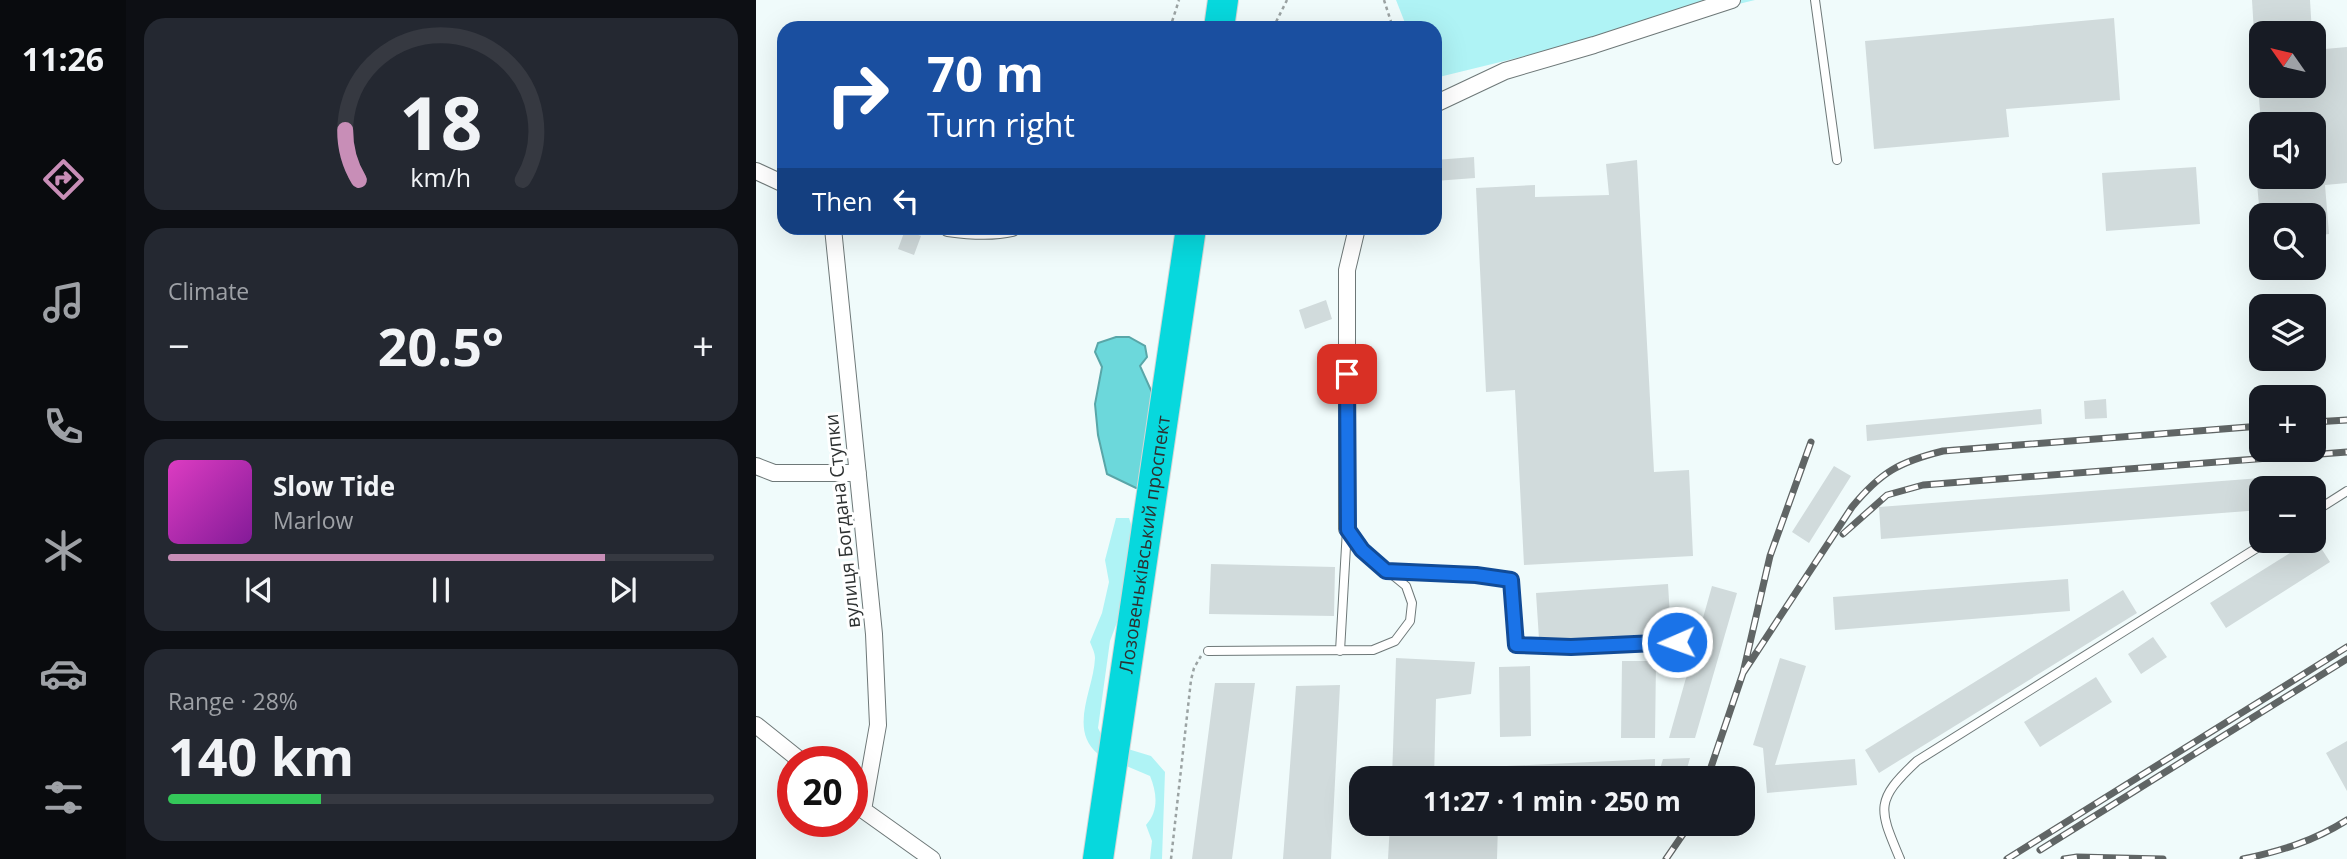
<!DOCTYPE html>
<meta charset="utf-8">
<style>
body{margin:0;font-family:"Open Sans",sans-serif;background:#242831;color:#f1f3f6;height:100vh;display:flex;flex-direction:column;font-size:26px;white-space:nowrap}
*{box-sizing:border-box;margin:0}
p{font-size:23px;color:#9ea1a6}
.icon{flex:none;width:38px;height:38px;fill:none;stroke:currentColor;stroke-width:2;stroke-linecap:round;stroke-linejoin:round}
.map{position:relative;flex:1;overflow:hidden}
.details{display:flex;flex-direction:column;gap:18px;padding:18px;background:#0d0f14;width:630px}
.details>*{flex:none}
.hud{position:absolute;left:21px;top:21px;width:665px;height:214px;border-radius:21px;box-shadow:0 7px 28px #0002;background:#1a4fa0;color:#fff;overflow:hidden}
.needle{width:46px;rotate:304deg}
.controls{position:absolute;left:1493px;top:21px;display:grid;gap:14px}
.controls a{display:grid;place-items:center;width:77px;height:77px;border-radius:14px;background:#171b24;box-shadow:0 7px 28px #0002;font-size:35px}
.speed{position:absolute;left:21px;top:746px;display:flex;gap:14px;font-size:35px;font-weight:700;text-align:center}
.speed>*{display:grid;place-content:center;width:91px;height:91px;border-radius:50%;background:#171b24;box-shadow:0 7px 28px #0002;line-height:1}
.speed .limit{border:10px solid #d22;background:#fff;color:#111}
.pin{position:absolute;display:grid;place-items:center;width:60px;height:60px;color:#fff;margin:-30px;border-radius:14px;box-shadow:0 4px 10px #0006}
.me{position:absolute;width:77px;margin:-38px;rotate:268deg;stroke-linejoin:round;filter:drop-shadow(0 0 5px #0008)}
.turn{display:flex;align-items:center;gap:24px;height:147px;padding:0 35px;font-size:32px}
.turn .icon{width:91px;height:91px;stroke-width:2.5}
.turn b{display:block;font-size:49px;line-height:60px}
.then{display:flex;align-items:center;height:66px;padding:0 35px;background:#0003;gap:14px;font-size:26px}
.big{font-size:52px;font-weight:700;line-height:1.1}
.details .card{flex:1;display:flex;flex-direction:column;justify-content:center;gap:10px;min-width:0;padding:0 24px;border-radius:21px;background:#242831}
.details .dial{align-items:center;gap:0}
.dial svg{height:182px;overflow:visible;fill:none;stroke:#363941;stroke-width:7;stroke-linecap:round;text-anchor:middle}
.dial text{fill:#f1f3f6;stroke:none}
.song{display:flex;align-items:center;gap:21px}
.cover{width:84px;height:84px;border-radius:10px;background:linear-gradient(135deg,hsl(310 70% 55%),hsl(290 70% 35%))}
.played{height:7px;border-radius:4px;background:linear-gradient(90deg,#c88eb7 80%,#363941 80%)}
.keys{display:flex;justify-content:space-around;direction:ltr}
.heat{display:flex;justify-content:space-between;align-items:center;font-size:38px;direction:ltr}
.charge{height:10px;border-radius:5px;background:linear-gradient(90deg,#34c759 28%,#363941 0)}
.trip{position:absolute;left:593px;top:766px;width:406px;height:70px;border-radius:21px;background:#171b24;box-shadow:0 7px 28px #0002;font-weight:700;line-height:70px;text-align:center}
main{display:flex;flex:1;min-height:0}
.tabs{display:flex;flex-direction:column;width:126px;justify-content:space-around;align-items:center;background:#090b0e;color:#9ea1a6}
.tabs .icon{width:49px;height:49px}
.tabs .on{color:#c88eb7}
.tabs b{font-size:32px;color:#f1f3f6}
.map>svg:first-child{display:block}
.green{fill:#aff3f5}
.water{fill:#6cd8db;stroke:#59a6a8;stroke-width:2}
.building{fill:#d1dbdc}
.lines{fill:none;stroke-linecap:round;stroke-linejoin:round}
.lane-casing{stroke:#6e7878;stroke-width:10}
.street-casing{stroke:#6e7878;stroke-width:18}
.highway-casing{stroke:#d5d6d6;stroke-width:32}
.path{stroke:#9ba3a3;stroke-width:2.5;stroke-dasharray:3.5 3.5;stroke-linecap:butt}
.lane{stroke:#fff;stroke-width:8}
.street{stroke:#fff;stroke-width:16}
.highway{stroke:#07d8dd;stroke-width:30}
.rail-casing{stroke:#606565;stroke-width:7}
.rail{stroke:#fff;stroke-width:4.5;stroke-dasharray:13;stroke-linecap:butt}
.route-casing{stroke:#114b97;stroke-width:18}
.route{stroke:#1a73e8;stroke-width:12}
.labels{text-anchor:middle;stroke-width:6;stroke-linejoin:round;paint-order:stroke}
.street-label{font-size:19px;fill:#2d3131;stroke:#fff}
</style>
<main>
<nav class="tabs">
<b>11:26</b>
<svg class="icon on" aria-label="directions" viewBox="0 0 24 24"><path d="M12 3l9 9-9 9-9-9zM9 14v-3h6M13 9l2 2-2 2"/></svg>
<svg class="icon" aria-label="music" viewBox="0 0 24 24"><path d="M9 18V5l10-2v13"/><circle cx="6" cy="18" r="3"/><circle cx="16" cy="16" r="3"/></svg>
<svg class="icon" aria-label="phone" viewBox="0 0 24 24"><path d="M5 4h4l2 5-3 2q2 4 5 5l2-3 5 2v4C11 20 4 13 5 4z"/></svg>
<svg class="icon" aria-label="climate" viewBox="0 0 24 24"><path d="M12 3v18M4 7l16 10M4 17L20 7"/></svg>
<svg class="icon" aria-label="car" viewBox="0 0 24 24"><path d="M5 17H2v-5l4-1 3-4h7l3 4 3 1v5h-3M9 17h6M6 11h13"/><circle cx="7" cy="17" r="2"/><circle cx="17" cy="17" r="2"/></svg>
<svg class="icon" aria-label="filters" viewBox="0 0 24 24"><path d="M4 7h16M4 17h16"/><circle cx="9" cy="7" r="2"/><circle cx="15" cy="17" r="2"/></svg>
</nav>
<section class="details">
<div class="card dial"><svg viewBox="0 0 100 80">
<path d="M14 69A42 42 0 1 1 86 69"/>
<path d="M14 69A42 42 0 0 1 8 47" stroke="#c88eb7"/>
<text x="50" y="56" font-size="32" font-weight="700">18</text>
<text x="50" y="72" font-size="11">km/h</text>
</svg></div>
<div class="card"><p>Climate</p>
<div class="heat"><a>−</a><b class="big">20.5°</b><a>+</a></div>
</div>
<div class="card">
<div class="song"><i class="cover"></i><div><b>Slow Tide</b><p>Marlow</p></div></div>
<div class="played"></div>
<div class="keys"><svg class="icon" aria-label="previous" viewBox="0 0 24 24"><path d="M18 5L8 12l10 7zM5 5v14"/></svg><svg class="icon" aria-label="pause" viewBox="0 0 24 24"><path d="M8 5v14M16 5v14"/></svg><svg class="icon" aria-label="next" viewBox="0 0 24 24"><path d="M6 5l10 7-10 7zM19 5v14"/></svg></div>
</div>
<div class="card"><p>Range · 28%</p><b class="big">140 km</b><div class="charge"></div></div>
</section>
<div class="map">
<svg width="1591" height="859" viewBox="0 0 1591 859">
<rect width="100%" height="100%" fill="#f0fbfb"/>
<path class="green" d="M640,0H999L679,78V28H651Z
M360,518H373L376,527L363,617L354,641L342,728L349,742L395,756L409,772L406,859H394L396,841L390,825C403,811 401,793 394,776L342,754C312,729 338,689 339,658C339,653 336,647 334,642L346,613L353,582L349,560Z"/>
<path class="water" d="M360,337H373L389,346L391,357L384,366L403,408L407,488H380L351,474L342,435L339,404L346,367L339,352L342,343Z"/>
<path class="building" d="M1496,0H1554L1556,33H1498Z
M1358,18L1364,100L1250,109L1253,137L1118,149L1109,41Z
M1591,47V183L1569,185L1573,234L1558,236V215H1504L1501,184L1510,183V177H1558V124H1505L1502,86H1558V50Z
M718,157L719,178L679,181V160Z
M881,160L898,472L933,470L937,556L768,565L759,390L730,392L720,188L779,185V197L853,195L850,164Z
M1440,167L1444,224L1350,231L1346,173Z
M149,230L165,236L158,255L142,249Z
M570,300L576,319L549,329L543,310Z
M1350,399L1351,418L1329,419L1328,401Z
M1285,409L1286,424L1111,441L1110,425Z
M1078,466L1095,476L1053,543L1036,532Z
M1505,478V510L1125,539L1123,507Z
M1558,537L1574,562L1470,628L1454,603L1553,541H1558Z
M455,564L579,567L578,616L453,614Z
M1312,579L1314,611L1079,630L1077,597Z
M912,584L915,633L810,640L783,639L780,593Z
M956,586L981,593L939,738H913Z
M1367,590L1381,613L1123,773L1109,750Z
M1397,637L1411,657L1385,674L1372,654Z
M640,658L719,662L715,694L680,699L678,779H636Z
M1024,658L1050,666L1019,765L1099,759L1101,785L1011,793L1007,748L997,745Z
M866,661H900L899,738H865Z
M774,666L775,736L744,737L743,667Z
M1340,677L1356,702L1284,747L1268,722Z
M459,683H499L476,859H436Z
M584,685L575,859H527L540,686Z
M1591,741V791L1570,753Z
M934,758L928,779H901L907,759Z
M899,759V779H751L750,766Z
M634,824H742L741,859H632Z"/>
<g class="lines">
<g class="lane-casing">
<path id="lane" d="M1059,0L1081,160
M1558,512L1591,491
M630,571L720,575L755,580L760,645L815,647L921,642
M452,651L617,650L639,641L654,621L656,603L650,586L606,550L591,529
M584,651L591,529
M1144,859C1123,809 1118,801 1161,761L1512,541"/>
</g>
<g class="street-casing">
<path id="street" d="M679,104L749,71L838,45L976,0
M0,171L28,184
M77,228L118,634L122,725L107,810
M192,228C213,231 235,233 256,228
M0,466L18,473H102
M591,529V270L601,228
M0,725L45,761
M96,802L176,859"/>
</g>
<g class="highway-casing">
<g id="highway">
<path d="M463,28L467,0"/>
<path id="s1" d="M342,859L435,228"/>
</g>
</g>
<path class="path" d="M628,0L637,28
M414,28L423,0
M517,28L531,0
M415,859L435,680L438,668L445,656"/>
<use href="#lane" class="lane"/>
<use href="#street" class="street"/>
<use href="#highway" class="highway"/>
<g class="rail-casing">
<path id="rail" d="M1558,422L1591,420
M1087,534L1131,495L1167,485L1591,452
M987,673L1096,507C1125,472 1143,462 1187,451L1505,426
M951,779L987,673L1014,556L1055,442
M1284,850L1591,659
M910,859L934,824
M1251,859L1591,647
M1308,859L1321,857L1407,859
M1487,859C1525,851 1558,841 1591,820"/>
</g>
<use href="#rail" class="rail"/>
</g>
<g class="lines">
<g class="route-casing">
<path id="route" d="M591,374L592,530L606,550L630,571L720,575L755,580L760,645L815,647L921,642"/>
</g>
<use href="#route" class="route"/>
</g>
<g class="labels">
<g class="street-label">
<text transform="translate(86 521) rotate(-96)" y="7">вулиця Богдана Ступки</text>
<text dy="7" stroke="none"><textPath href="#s1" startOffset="318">Лозовеньківський проспект</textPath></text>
</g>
</g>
</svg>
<div class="controls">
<a><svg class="needle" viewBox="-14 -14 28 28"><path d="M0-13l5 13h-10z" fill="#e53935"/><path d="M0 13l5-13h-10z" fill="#9ea1a6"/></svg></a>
<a><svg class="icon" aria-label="sound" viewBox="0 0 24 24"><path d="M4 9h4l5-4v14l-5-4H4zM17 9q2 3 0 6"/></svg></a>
<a><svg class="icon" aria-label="search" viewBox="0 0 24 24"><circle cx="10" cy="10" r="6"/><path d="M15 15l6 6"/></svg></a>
<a><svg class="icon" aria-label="layers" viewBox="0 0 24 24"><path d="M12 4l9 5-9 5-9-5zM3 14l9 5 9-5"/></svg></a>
<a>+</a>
<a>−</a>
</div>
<div class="speed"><div class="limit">20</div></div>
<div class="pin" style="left:591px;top:374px;background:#d93025"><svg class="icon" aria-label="arrive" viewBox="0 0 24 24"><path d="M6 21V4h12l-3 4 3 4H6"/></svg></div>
<svg class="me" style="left:921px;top:642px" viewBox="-20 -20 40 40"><circle r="17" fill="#1a73e8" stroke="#fff" stroke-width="3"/><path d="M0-11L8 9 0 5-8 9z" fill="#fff"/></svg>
<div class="trip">11:27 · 1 min · 250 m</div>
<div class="hud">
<div class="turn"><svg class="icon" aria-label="right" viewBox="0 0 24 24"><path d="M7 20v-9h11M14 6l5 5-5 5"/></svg><div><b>70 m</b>Turn right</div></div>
<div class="then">Then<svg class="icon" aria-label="left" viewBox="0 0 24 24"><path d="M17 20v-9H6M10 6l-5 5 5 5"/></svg></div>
</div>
</div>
</main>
